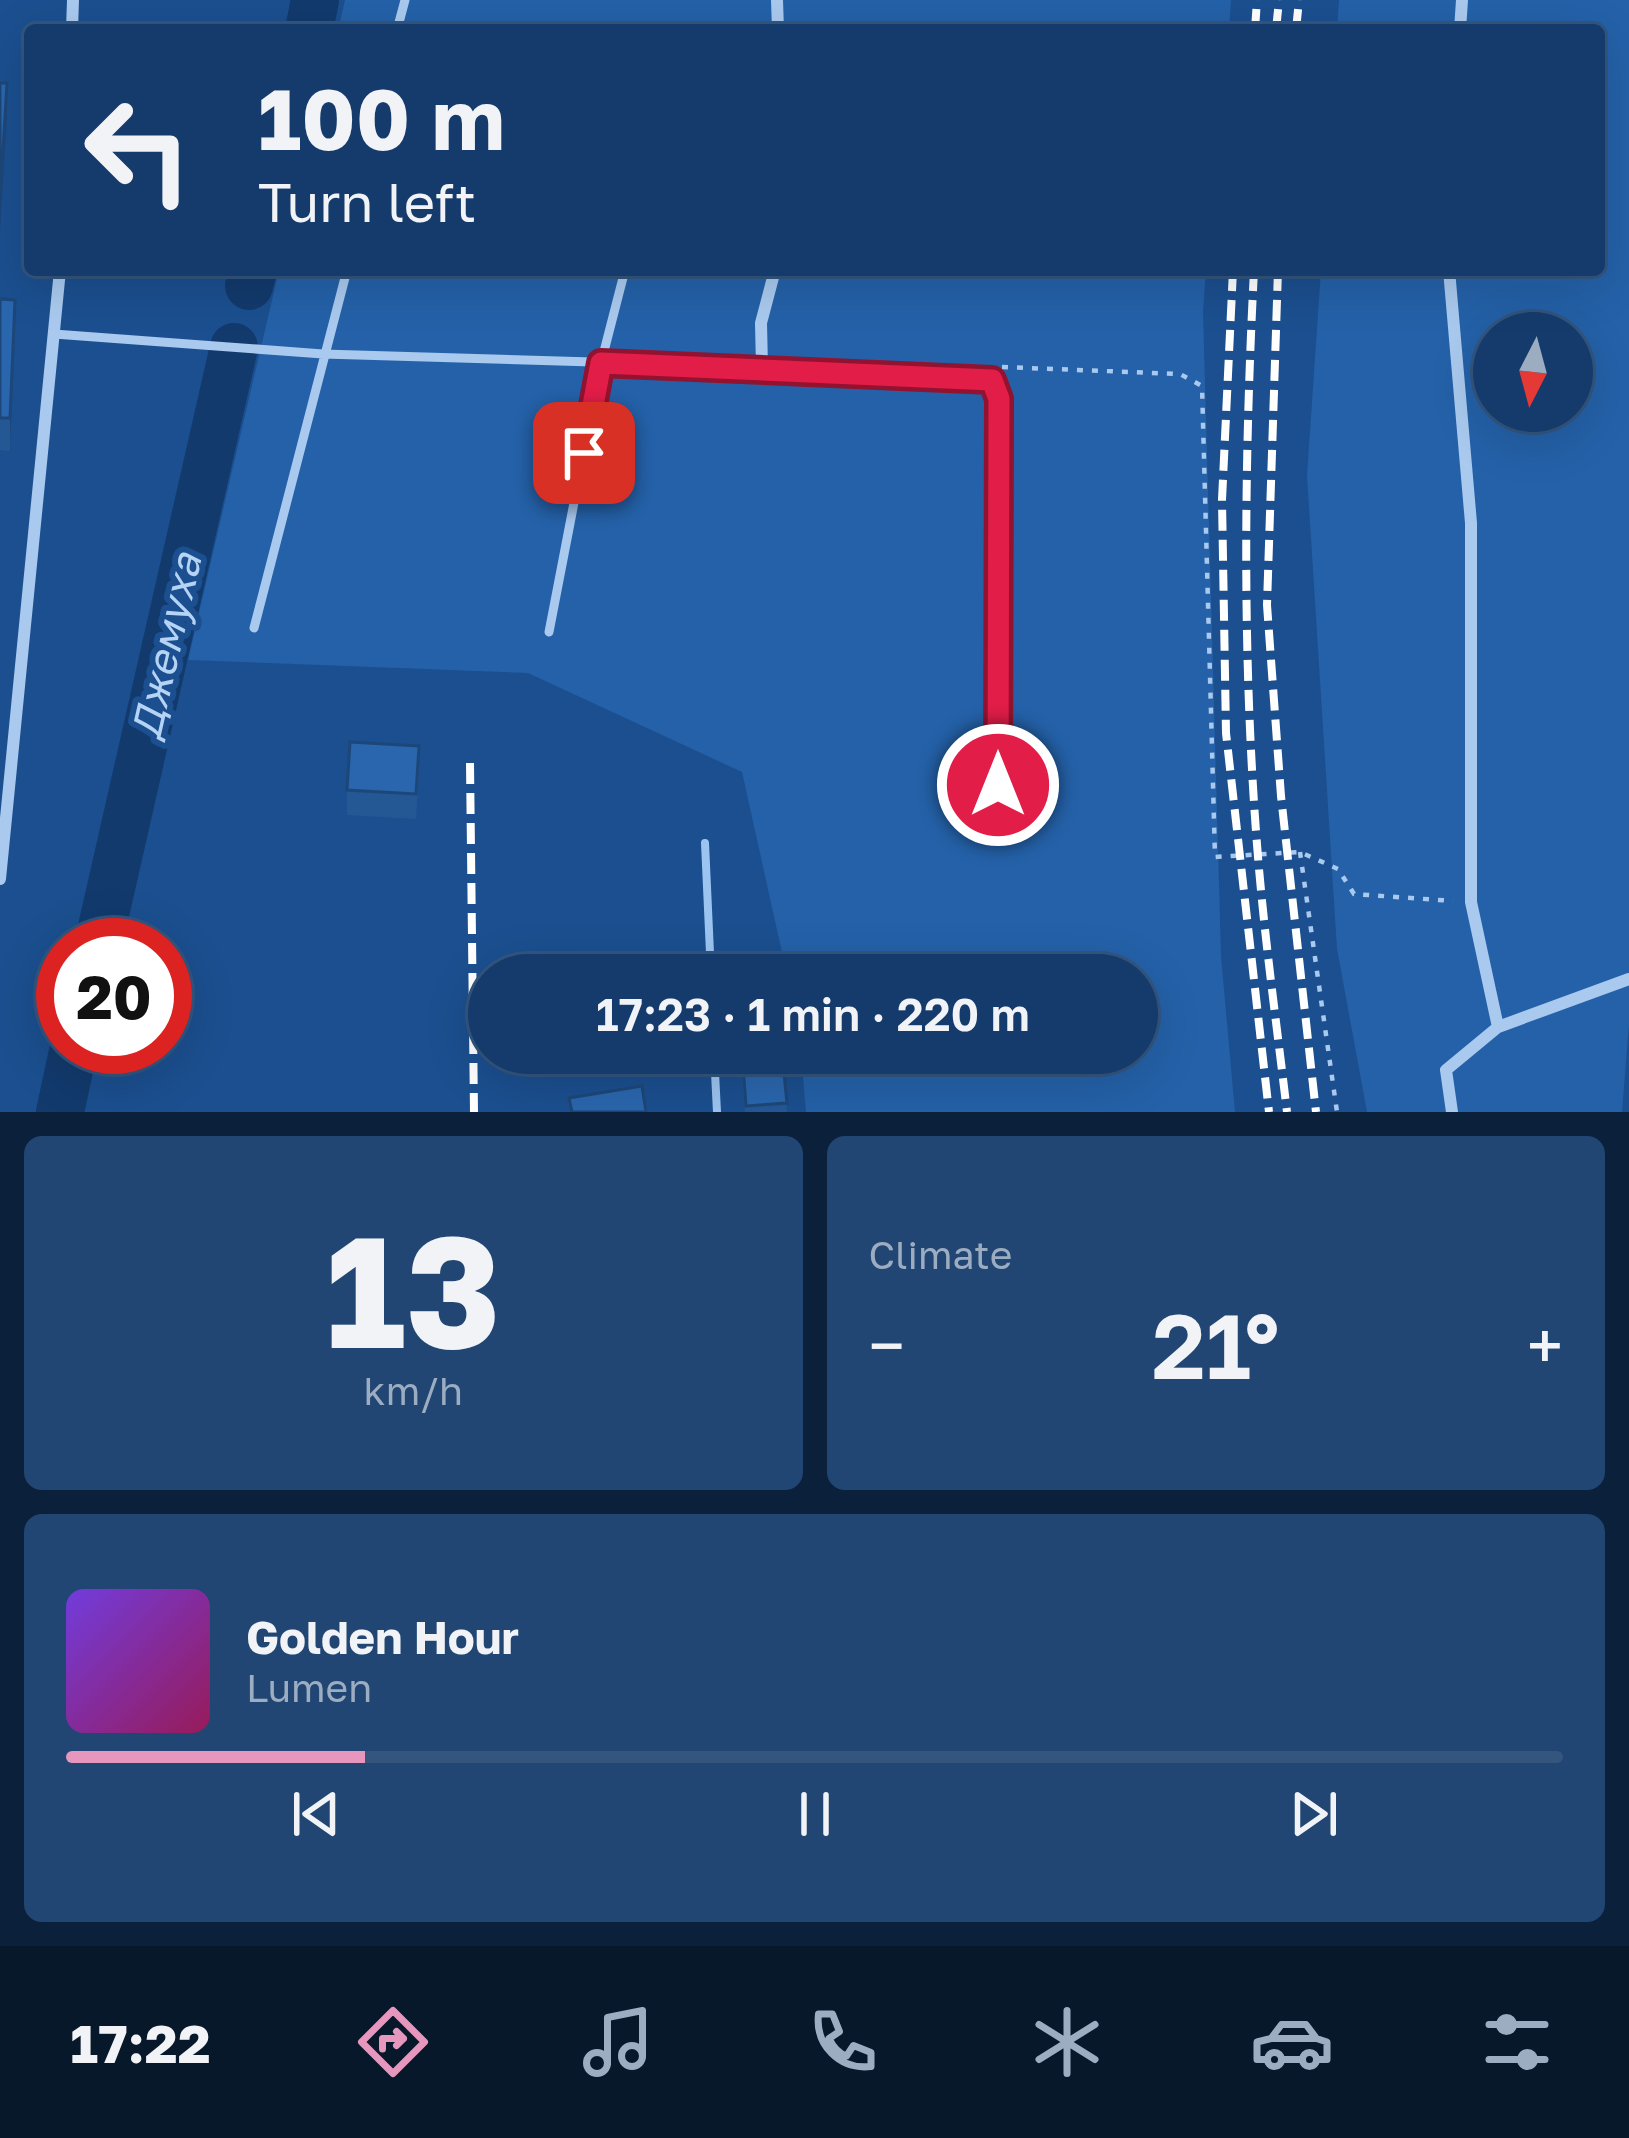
<!DOCTYPE html>
<meta charset="utf-8">
<style>
body{margin:0;font-family:"Golos Text",sans-serif;background:#214673;color:#f1f3f6;height:100vh;display:flex;flex-direction:column;font-size:45px;white-space:nowrap}
*{box-sizing:border-box;margin:0}
p{font-size:39px;color:#9dadc1}
.icon{flex:none;width:66px;height:66px;fill:none;stroke:currentColor;stroke-width:2;stroke-linecap:round;stroke-linejoin:round}
.map{position:relative;height:1112px;overflow:hidden}
.side{display:flex;flex-direction:column;gap:24px;padding:24px;background:#0b203b;flex:1}
.side>*{flex:none}
.top-card{position:absolute;left:24px;top:24px;width:1581px;height:252px;border-radius:12px;box-shadow:0 12px 48px #0002,0 0 0 3px #33557e;background:#143b6b;color:#f1f3f6;overflow:hidden}
.needle{width:78px;rotate:186deg}
.tools{position:absolute;left:1473px;top:312px;display:grid;gap:24px}
.tools a{display:grid;place-items:center;width:120px;height:120px;border-radius:50%;background:#143b6b;box-shadow:0 12px 48px #0002,0 0 0 3px #33557e;font-size:60px}
.speed{position:absolute;left:36px;top:918px;display:flex;gap:24px;font-size:60px;font-weight:700;text-align:center}
.speed>*{display:grid;place-content:center;width:156px;height:156px;border-radius:50%;background:#143b6b;box-shadow:0 12px 48px #0002,0 0 0 3px #33557e;line-height:1}
.speed .limit{border:18px solid #d22;background:#fff;color:#111}
.pin{position:absolute;display:grid;place-items:center;width:102px;height:102px;color:#fff;margin:-51px;border-radius:24px;box-shadow:0 6px 18px #0006}
.me{position:absolute;width:132px;margin:-66px;rotate:0deg;stroke-linejoin:round;filter:drop-shadow(0 0 9px #0008)}
.turn{display:flex;align-items:center;gap:42px;height:252px;padding:0 36px;font-size:54px}
.turn .icon{width:156px;height:156px;stroke-width:2.5}
.turn b{display:block;font-size:84px;line-height:102px}
.big{font-size:90px;font-weight:600;line-height:1.1}
.side .widget{flex:1;display:flex;flex-direction:column;justify-content:center;gap:18px;min-width:0;padding:0 42px;border-radius:18px;background:#214673}
.side .dial{align-items:center;gap:0}
.dial b{font-size:156px;line-height:1}
.song{display:flex;align-items:center;gap:36px}
.cover{width:144px;height:144px;border-radius:18px;background:linear-gradient(135deg,hsl(260 70% 55%),hsl(330 70% 35%))}
.played{height:12px;border-radius:6px;background:linear-gradient(90deg,#e797bd 20%,#33557e 20%)}
.keys{display:flex;justify-content:space-around;direction:ltr}
.heat{display:flex;justify-content:space-between;align-items:center;font-size:66px;direction:ltr}
.side .tiles{flex:1;display:grid;gap:24px;grid-template-columns:1fr 1fr}
.widget:last-child{grid-column:span 2}
.trip{position:absolute;left:468px;top:954px;width:690px;height:120px;border-radius:60px;background:#143b6b;box-shadow:0 12px 48px #0002,0 0 0 3px #33557e;font-weight:600;line-height:120px;text-align:center}
.tabs{display:flex;height:192px;justify-content:space-around;align-items:center;background:#08182b;color:#9dadc1}
.tabs .icon{width:84px;height:84px}
.tabs .selected{color:#e797bd}
.tabs b{font-size:54px;color:#f1f3f6}
.map>svg:first-child{display:block}
.green{fill:#2461a8;fill-rule:evenodd}
.lines{fill:none;stroke-linecap:round;stroke-linejoin:round}
.stream{stroke:#9cc4f0;stroke-width:8}
.river{stroke:#123a6d;stroke-width:48}
.path{stroke:#a9c9ee;stroke-width:4.5;stroke-dasharray:6 9;stroke-linecap:butt}
.lane{stroke:#a9c9ee;stroke-width:9}
.street{stroke:#a9c9ee;stroke-width:12}
.rail{stroke:#fff;stroke-width:8;stroke-dasharray:21 9;stroke-linecap:butt}
.wall{fill:#245895}
.shaded-wall{fill:#1d4779}
.building{fill:#2a66ad;stroke:#1d4779;stroke-width:3}
.route-casing{stroke:#92132f;stroke-width:30}
.route{stroke:#e11d48;stroke-width:21}
.labels{text-anchor:middle;stroke-width:12;stroke-linejoin:round;paint-order:stroke}
.water-label{font-size:42px;font-style:italic;fill:#b5d3f5;stroke:#1b4f8f}
</style>
<div class="map">
<svg width="1629" height="1112" viewBox="0 0 1629 1112">
<rect width="100%" height="100%" fill="#1b4f8f"/>
<path class="green" d="M345,0H1231L1229,30H338Z
M1339,0H1629V1024L1622,1112H1367L1337,949L1307,475L1321,270H1599V30H1337ZM1494,333H1572V411H1494Z
M279,270H1206L1203,311L1221,956L1235,1112H806L801,1053H1137V975H787L742,772L528,673L188,660Z"/>
<g class="lines">
<path class="stream" d="M705,843L711,975
M714,1053L717,1112"/>
<path class="river" d="M309,30L315,0
M249,286L253,270
M98,945L234,347
M60,1112L74,1047"/>
<path class="path" d="M1002,367L1180,374L1202,386L1215,857L1300,852L1338,869L1354,894L1453,901
M1300,852L1337,1112"/>
<path class="lane" d="M397,30L405,0
M54,334L323,354L762,367L992,380L999,399L997,785
M254,628L347,270
M549,632L601,363L625,270"/>
<path class="street" d="M777,0L778,30
M72,30L73,0
M1460,30L1462,0
M1449,270L1471,523V902L1498,1027
M762,367L761,323L775,270
M0,879L60,270
M1452,1112L1446,1070L1498,1027L1629,979"/>
<path class="rail" d="M1255,30L1257,0
M1276,30L1279,0
M1296,30L1299,0
M1233,270L1222,500L1226,733L1269,1112
M1254,270C1244,465 1242,662 1258,857C1265,942 1277,1027 1287,1112
M1278,270L1267,605L1281,796L1316,1112
M470,763L474,1112"/>
</g>
<path class="wall" d="M0,299L15,332L10,451L0,450Z
M419,771L416,819L347,815V790Z
M740,1053H782L787,1112H745Z"/>
<path class="shaded-wall" d="M7,83V116L0,233V201Z
M15,300V332L10,451V418Z"/>
<path class="building" d="M0,83H7L0,201Z
M0,299L15,300L10,418H0Z
M350,742L419,746L416,794L347,790Z
M742,1053H782L787,1103L746,1106Z
M642,1086L646,1112H572L569,1098Z"/>
<g class="lines">
<g class="route-casing">
<path id="route" d="M584,453L601,363L992,380L999,399L998,785"/>
</g>
<use href="#route" class="route"/>
</g>
<g class="labels">
<g class="water-label">
<text transform="translate(166 646) rotate(-77)" y="15">Джемуха</text>
</g>
</g>
</svg>
<div class="tools">
<a><svg class="needle" viewBox="-14 -14 28 28"><path d="M0-13l5 13h-10z" fill="#e53935"/><path d="M0 13l5-13h-10z" fill="#9dadc1"/></svg></a>
</div>
<div class="speed"><div class="limit">20</div></div>
<div class="pin" style="left:584px;top:453px;background:#d93025"><svg class="icon" aria-label="arrive" viewBox="0 0 24 24"><path d="M6 21V4h12l-3 4 3 4H6"/></svg></div>
<svg class="me" style="left:998px;top:785px" viewBox="-20 -20 40 40"><circle r="17" fill="#e11d48" stroke="#fff" stroke-width="3"/><path d="M0-11L8 9 0 5-8 9z" fill="#fff"/></svg>
<div class="trip">17:23 · 1 min · 220 m</div>
<div class="top-card">
<div class="turn"><svg class="icon" aria-label="left" viewBox="0 0 24 24"><path d="M17 20v-9H6M10 6l-5 5 5 5"/></svg><div><b>100 m</b>Turn left</div></div>
</div>
</div>
<section class="side">
<div class="tiles">
<div class="widget dial"><b>13</b><p>km/h</p></div>
<div class="widget"><p>Climate</p>
<div class="heat"><a>−</a><b class="big">21°</b><a>+</a></div>
</div>
<div class="widget">
<div class="song"><i class="cover"></i><div><b>Golden Hour</b><p>Lumen</p></div></div>
<div class="played"></div>
<div class="keys"><svg class="icon" aria-label="previous" viewBox="0 0 24 24"><path d="M18 5L8 12l10 7zM5 5v14"/></svg><svg class="icon" aria-label="pause" viewBox="0 0 24 24"><path d="M8 5v14M16 5v14"/></svg><svg class="icon" aria-label="next" viewBox="0 0 24 24"><path d="M6 5l10 7-10 7zM19 5v14"/></svg></div>
</div>
</div>
</section>
<nav class="tabs">
<b>17:22</b>
<svg class="icon selected" aria-label="directions" viewBox="0 0 24 24"><path d="M12 3l9 9-9 9-9-9zM9 14v-3h6M13 9l2 2-2 2"/></svg>
<svg class="icon" aria-label="music" viewBox="0 0 24 24"><path d="M9 18V5l10-2v13"/><circle cx="6" cy="18" r="3"/><circle cx="16" cy="16" r="3"/></svg>
<svg class="icon" aria-label="phone" viewBox="0 0 24 24"><path d="M5 4h4l2 5-3 2q2 4 5 5l2-3 5 2v4C11 20 4 13 5 4z"/></svg>
<svg class="icon" aria-label="climate" viewBox="0 0 24 24"><path d="M12 3v18M4 7l16 10M4 17L20 7"/></svg>
<svg class="icon" aria-label="car" viewBox="0 0 24 24"><path d="M5 17H2v-5l4-1 3-4h7l3 4 3 1v5h-3M9 17h6M6 11h13"/><circle cx="7" cy="17" r="2"/><circle cx="17" cy="17" r="2"/></svg>
<svg class="icon" aria-label="filters" viewBox="0 0 24 24"><path d="M4 7h16M4 17h16"/><circle cx="9" cy="7" r="2"/><circle cx="15" cy="17" r="2"/></svg>
</nav>
